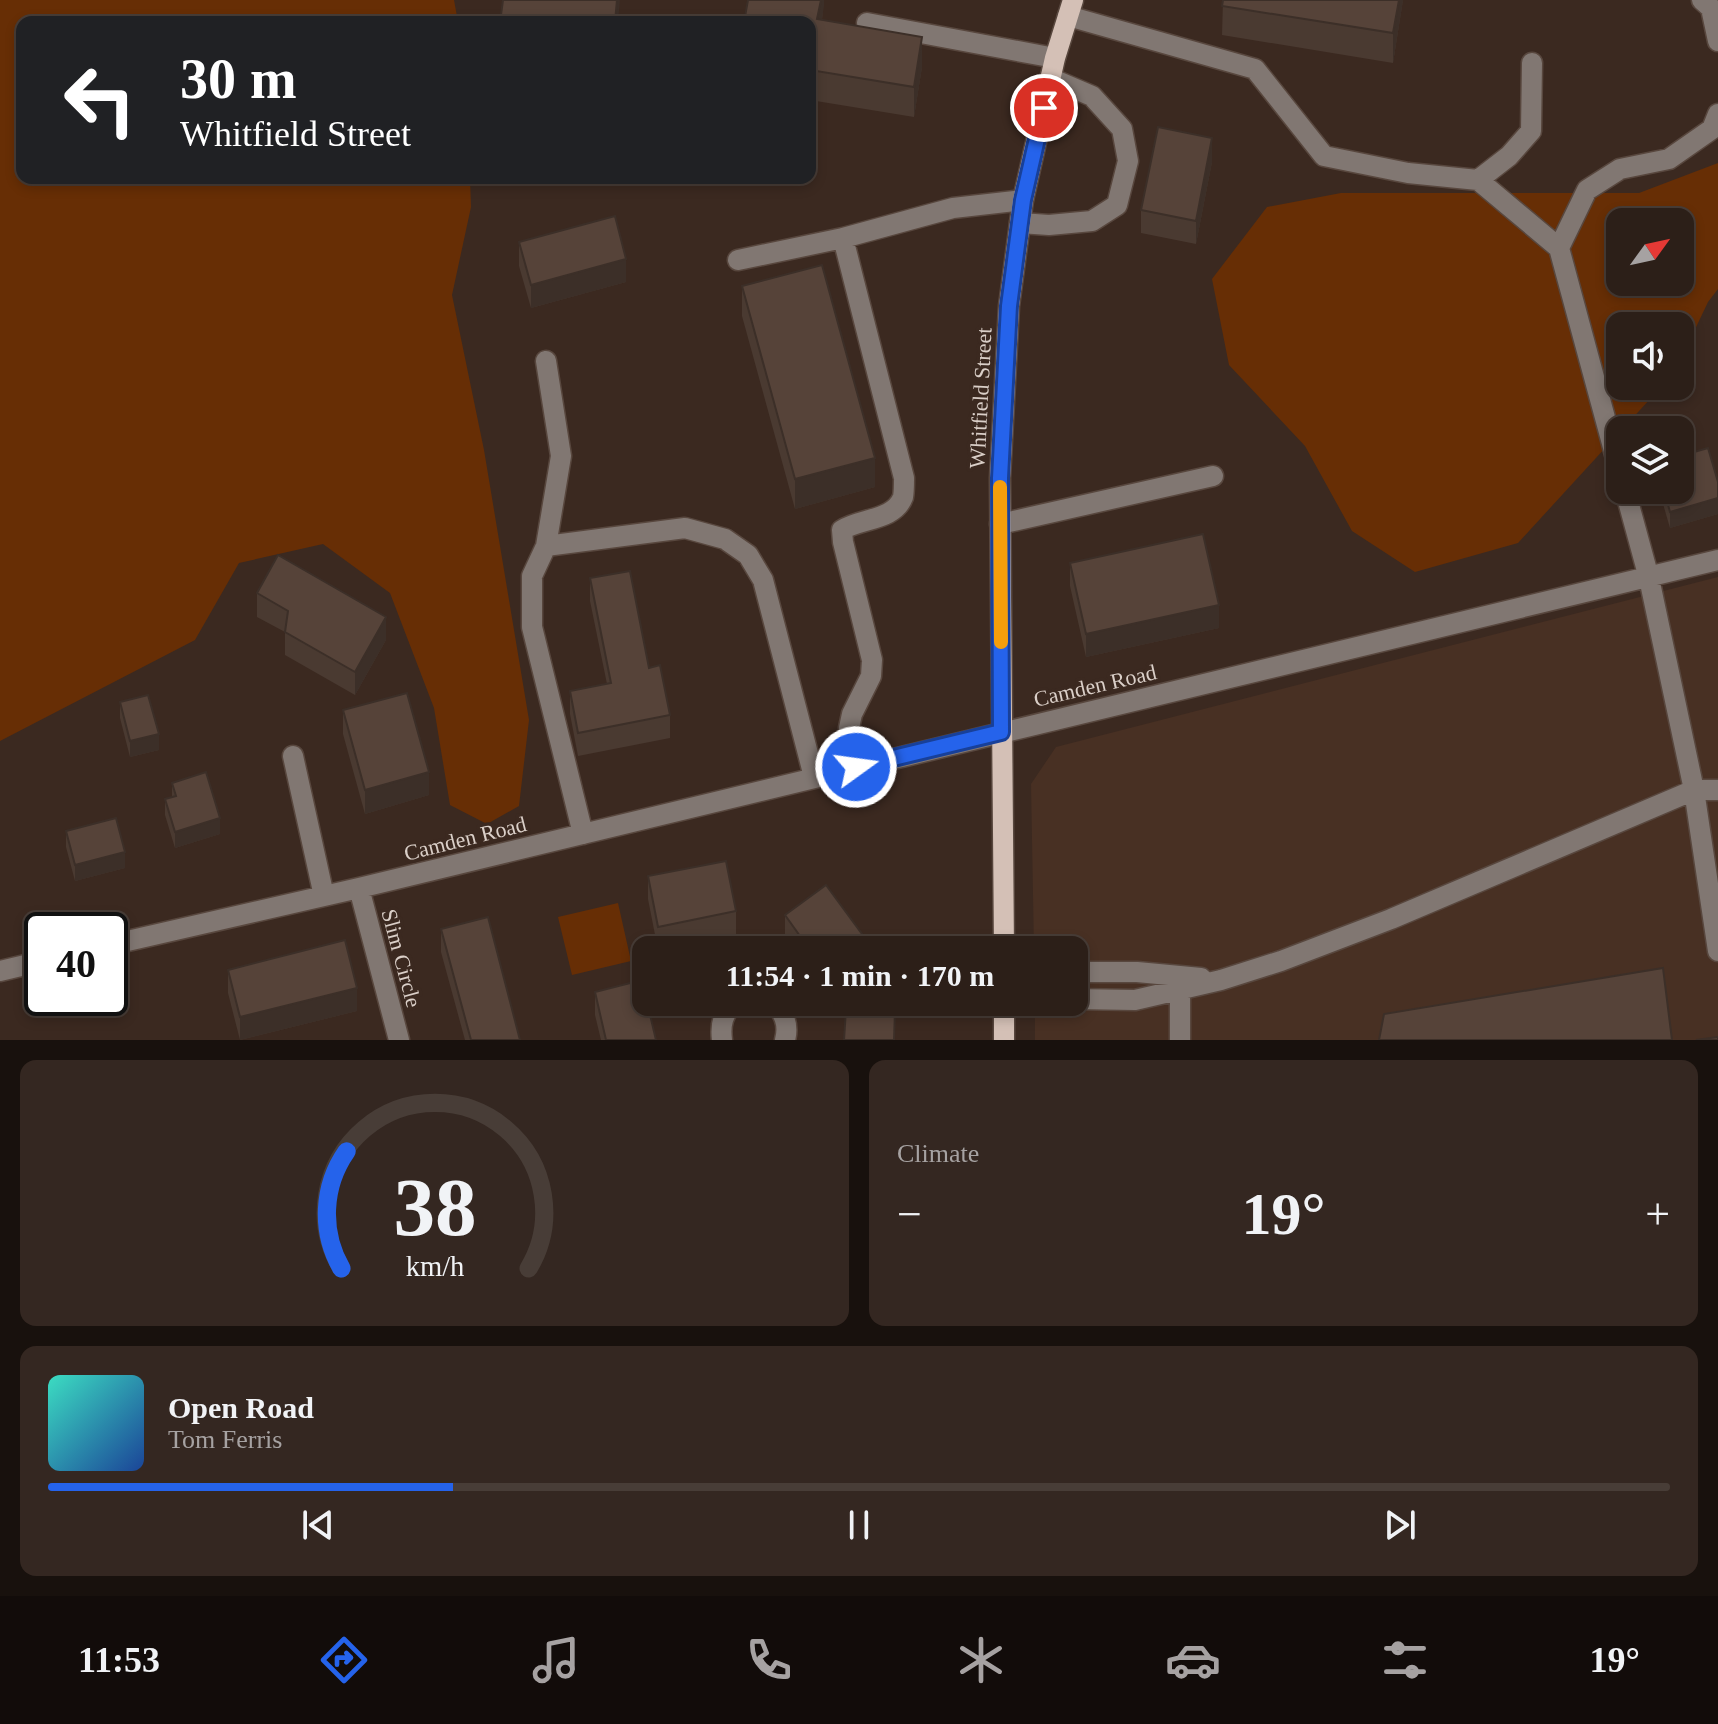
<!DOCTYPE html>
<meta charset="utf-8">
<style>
body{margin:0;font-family:Georgia,serif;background:#342721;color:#f1f3f6;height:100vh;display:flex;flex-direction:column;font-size:30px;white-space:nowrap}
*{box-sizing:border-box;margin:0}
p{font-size:26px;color:#a6a2a2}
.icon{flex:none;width:44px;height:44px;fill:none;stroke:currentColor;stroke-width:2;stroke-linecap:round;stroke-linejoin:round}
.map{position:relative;height:1040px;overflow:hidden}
.side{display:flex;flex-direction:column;gap:20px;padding:20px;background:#18110d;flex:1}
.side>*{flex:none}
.top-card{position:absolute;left:16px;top:16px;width:800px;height:168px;border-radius:16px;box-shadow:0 4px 12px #0003,0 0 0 2px #483d37;background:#202124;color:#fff;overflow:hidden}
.needle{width:52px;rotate:57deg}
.tools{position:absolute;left:1606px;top:208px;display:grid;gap:16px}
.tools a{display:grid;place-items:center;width:88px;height:88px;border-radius:16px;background:#2c1f18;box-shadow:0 4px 12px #0003,0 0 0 2px #483d37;font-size:40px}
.speed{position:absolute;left:24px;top:912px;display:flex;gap:16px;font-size:40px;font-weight:700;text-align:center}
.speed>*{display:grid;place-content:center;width:104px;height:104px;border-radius:50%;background:#2c1f18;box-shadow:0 4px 12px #0003,0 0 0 2px #483d37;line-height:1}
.speed .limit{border:4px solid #111;border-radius:12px;background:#fff;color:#111}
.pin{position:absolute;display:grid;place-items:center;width:68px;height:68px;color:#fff;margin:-34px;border:4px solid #fff;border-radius:50%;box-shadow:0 2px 8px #0007}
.me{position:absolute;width:88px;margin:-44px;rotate:76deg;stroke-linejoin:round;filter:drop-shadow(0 0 6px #0008)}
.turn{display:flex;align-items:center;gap:28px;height:168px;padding:0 32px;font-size:36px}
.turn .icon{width:104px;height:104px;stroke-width:2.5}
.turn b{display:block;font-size:56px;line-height:68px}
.big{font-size:60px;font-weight:800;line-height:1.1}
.side .widget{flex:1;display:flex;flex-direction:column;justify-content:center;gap:12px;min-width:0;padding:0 28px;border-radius:16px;background:#342721}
.side .dial{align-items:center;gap:0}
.dial svg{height:208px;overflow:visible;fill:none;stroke:#483d37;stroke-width:7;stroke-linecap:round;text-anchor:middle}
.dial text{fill:#f1f3f6;stroke:none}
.song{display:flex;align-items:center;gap:24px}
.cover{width:96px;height:96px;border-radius:12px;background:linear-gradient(135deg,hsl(170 70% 55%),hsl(220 70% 35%))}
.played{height:8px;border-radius:4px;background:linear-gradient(90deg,#2563eb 25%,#483d37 25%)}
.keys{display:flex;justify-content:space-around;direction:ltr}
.heat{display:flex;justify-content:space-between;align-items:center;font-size:44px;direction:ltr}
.side .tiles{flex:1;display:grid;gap:20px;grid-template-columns:1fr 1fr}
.widget:last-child{grid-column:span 2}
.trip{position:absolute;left:632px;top:936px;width:456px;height:80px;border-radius:16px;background:#2c1f18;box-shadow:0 4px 12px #0003,0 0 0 2px #483d37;font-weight:800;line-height:80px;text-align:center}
.menu{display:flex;height:128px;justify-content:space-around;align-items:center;background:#120c0a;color:#a6a2a2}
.menu .icon{width:56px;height:56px}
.menu .on{color:#2563eb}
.menu b{font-size:36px;color:#f1f3f6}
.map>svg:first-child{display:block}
.built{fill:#483023}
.green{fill:#672e05;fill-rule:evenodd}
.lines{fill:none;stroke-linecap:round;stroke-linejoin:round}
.minor-casing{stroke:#58473e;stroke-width:23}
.major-casing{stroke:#58473e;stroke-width:23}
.minor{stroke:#817772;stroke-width:20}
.major{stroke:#d4c0b6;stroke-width:20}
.wall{fill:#4a3a31}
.shaded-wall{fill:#3c2f28}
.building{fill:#564339;stroke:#3c2f28;stroke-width:2}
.route-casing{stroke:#184099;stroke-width:20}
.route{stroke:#2563eb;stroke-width:14}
.slow{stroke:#f59e0b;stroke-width:14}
.labels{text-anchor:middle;stroke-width:7;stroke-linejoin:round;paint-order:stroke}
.street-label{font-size:22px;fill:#dacfc8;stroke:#3b2920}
</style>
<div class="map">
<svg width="1718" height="1040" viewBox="0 0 1718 1040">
<rect width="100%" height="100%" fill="#3b2920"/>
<path class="built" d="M1718,577V1040H1035V1002H1074V950H1034L1031,784L1056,747Z"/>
<path class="green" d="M0,0H454L458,22H22V178H470L471,207L452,295L484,450L529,720L519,806L487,824L450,805L434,708L390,593L323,544L239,563L195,640L0,741Z
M1718,163V289L1708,302L1680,361V326H1620V386H1662L1518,543L1415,572L1352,531L1305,446L1229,365L1212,279L1267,207L1341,193H1639ZM1620,222H1680V282H1620Z
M618,903L631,961L572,975L558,917Z"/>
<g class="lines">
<g class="minor-casing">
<path id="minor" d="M1702,0L1711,8L1718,41
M1068,16L1255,69L1324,156L1408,173L1478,180L1559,248
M867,23L1055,58
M1478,180L1509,156L1531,131L1532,63
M1020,223L1049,225L1092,221L1117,205L1128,161L1122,129L1092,96L1050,78
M738,260L843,238
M546,361L561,456L546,546L532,576V627L583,834
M1620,473L1559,248L1587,190L1620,169L1669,159L1712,129L1718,114
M1625,490L1649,578L1694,790L1718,951
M1000,524L1213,476
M546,546L685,528L725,539L748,555L763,580L814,777
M293,756L324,896
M856,767L849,728L852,714L871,676L872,660L843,542L842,530C860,518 894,521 903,497C904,492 904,484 904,478L843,238L953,208L1023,200
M359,888L399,1040
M110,945L359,888L1718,560
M0,971L42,961
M1074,972H1137L1201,978
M1180,989V1040
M1074,999L1135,1000L1221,980L1281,961L1391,919L1694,790H1718
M772,1002C784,1011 789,1025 785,1040
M722,1040C720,1024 723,1013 735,1002"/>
</g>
<g class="major-casing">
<path id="major" d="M1004,950L1000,478L1009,306L1023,200L1055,58L1073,0
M1004,1040V1002"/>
</g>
<use href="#minor" class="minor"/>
<use href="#major" class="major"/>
</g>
<path class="wall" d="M824,0L822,20L922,67L914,117L810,100V22Z
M1223,0H1403L1393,63L1222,35Z
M1212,162L1196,244L1141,233V210Z
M519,242L626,282L531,308L519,266Z
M742,286L875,487L795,509L742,316Z
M1718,482V514L1670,528L1659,490H1680Z
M1070,563L1219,628L1086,657L1070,586Z
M590,578L649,668L670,715V738L578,756L570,714V691L607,684L590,601Z
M257,593L386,640L355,695L285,655V632L257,617Z
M120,702L159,750L130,757L120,718Z
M343,710L429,795L365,814L343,734Z
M172,783L220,834L175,848L165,815V799L172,797Z
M66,831L125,868L75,881L66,847Z
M648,876L736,911V935L658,950L648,899Z
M785,915L873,950H793L785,938Z
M441,929L520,1040H465L441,952Z
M228,970L357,1011L240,1040L228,993Z
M595,992L656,1040H601L595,1015Z"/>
<path class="shaded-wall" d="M617,0H620L618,22H615Z
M821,0H824V6L817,49V19Z
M1399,0H1403L1393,63V33Z
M922,37V67L914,117V87Z
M1212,138V162L1196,244V221Z
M626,259V282L531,308V285Z
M875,458V487L795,509V479Z
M1718,498V514L1670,528V512Z
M1219,605V628L1086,657V634Z
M386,617V640L355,695V672Z
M159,734V750L130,757V741Z
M429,772V795L365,814V790Z
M220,818V834L175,848V832Z
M125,852V868L75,881V865Z
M357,988V1011L240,1040V1017Z"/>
<path class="building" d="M503,0H617L615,22H500Z
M748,0H821L817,19L922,37L914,87L810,70V22H744Z
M1223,0H1399L1393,33L1222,6Z
M1158,127L1212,138L1196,221L1141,210Z
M615,216L626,259L531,285L519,242Z
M822,265L875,458L795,479L742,286Z
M1708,448L1718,482V498L1670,512L1664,490H1680V456Z
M1203,534L1219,605L1086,634L1070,563Z
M278,555L386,617L355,672L285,632L288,611L257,593Z
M630,571L649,668L660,665L670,715L578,733L570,691L611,683L590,578Z
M407,693L429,772L365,790L343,710Z
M148,695L159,734L130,741L120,702Z
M206,772L220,818L175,832L165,799L176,796L172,783Z
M116,818L125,852L75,865L66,831Z
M726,861L736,911L658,927L648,876Z
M826,885L873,949L871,950H810L785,915Z
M488,917L520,1040H471L441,929Z
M345,940L357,988L240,1017L228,970Z
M1663,968L1672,1040H1379L1384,1014Z
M642,980L646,996V1002H647L656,1040H606L595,992Z
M846,1009L895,1011L894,1040H844Z
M1718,1037V1040H1696Z"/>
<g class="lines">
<g class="route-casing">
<path id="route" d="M856,767L1001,732L1000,478L1009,306L1023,200L1044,108"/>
</g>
<use href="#route" class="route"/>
<path class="slow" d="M1000,487L1001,642"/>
</g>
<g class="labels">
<g class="street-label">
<text transform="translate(980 398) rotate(-87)" y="8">Whitfield Street</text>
<text transform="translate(1095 685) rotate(-13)" y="8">Camden Road</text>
<text transform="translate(465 838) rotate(-14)" y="8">Camden Road</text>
<text transform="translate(402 958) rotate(75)" y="8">Slim Circle</text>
</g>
</g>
</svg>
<div class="tools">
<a><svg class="needle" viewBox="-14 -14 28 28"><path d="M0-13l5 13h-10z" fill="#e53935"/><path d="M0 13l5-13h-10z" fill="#a6a2a2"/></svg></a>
<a><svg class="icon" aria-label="sound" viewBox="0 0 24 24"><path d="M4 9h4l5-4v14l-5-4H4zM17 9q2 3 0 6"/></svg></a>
<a><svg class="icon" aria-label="layers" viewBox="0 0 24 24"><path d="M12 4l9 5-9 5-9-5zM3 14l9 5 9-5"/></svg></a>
</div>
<div class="speed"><div class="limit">40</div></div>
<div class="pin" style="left:1044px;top:108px;background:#d93025"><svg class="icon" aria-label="arrive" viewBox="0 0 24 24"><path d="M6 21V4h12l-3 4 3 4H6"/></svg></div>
<svg class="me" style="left:856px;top:767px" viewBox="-20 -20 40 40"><circle r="17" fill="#2563eb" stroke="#fff" stroke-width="3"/><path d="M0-11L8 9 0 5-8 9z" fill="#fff"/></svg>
<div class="trip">11:54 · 1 min · 170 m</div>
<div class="top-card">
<div class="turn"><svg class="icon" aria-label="left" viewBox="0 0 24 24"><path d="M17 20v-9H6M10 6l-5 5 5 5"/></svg><div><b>30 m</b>Whitfield Street</div></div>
</div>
</div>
<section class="side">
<div class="tiles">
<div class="widget dial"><svg viewBox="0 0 100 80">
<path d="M14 69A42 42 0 1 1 86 69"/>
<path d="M14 69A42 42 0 0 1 16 24" stroke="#2563eb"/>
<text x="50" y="56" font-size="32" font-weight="700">38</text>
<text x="50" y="72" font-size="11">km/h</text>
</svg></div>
<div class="widget"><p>Climate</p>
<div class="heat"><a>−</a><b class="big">19°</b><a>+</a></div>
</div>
<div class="widget">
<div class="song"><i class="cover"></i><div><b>Open Road</b><p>Tom Ferris</p></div></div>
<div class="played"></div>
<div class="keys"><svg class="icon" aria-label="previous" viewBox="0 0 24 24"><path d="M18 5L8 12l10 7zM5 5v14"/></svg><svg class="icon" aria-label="pause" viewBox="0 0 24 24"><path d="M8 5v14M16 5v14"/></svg><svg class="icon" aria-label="next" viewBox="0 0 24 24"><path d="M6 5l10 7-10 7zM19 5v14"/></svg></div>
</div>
</div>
</section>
<nav class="menu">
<b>11:53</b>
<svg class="icon on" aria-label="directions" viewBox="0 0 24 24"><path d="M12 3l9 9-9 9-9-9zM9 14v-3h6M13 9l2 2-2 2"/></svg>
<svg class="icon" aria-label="music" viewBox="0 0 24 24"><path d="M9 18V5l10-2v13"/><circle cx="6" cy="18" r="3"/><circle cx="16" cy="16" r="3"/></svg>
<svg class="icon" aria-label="phone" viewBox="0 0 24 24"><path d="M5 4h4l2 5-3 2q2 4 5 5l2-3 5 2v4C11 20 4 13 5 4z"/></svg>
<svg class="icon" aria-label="climate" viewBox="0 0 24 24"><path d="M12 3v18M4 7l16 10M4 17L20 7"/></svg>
<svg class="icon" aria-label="car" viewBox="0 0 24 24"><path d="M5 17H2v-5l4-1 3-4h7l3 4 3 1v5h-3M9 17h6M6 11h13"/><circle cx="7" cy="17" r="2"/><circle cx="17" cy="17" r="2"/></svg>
<svg class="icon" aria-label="filters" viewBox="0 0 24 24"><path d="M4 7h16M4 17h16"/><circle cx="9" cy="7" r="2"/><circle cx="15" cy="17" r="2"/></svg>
<b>19°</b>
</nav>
